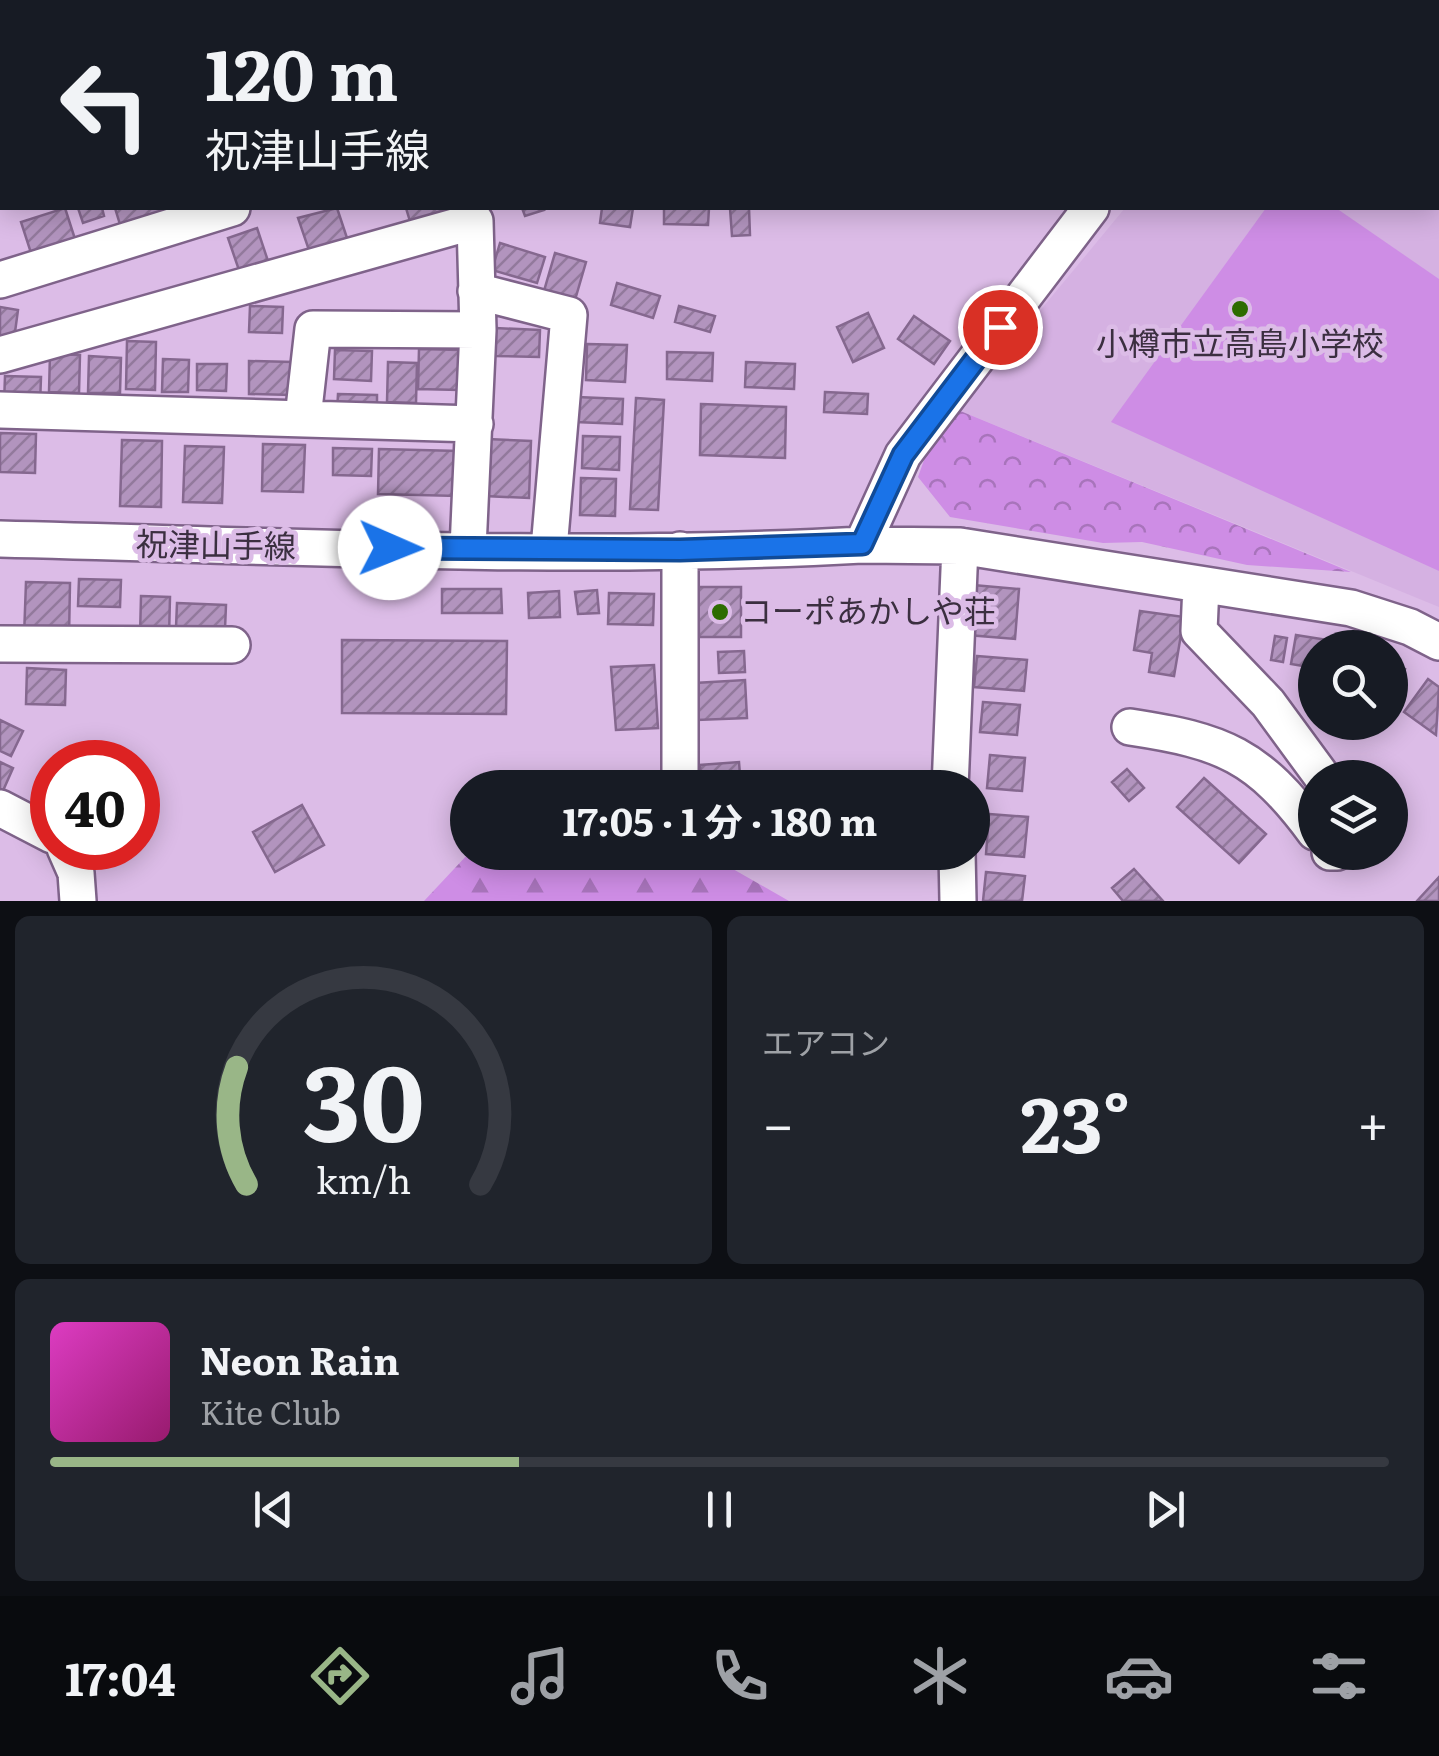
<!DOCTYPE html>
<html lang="ja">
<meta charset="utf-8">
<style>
body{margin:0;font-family:Literata,"Noto Sans JP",serif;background:#20242c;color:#f1f3f6;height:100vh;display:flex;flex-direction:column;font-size:38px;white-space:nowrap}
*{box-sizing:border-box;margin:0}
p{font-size:32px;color:#9ea1a6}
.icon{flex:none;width:55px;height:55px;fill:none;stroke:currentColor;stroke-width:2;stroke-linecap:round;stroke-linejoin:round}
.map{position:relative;height:901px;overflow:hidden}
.side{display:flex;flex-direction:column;gap:15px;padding:15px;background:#0d0f14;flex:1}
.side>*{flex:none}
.top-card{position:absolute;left:0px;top:0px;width:1440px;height:210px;box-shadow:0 5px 25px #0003;background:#171b24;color:#f1f3f6;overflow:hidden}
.buttons{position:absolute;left:1298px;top:630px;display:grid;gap:20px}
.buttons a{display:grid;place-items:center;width:110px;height:110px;border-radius:50%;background:#171b24;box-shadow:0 5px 25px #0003;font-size:50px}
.speed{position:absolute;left:30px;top:740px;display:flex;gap:20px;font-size:50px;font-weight:700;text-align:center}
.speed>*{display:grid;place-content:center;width:130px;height:130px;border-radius:50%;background:#171b24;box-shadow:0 5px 25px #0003;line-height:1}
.speed .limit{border:15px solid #d22;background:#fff;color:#111}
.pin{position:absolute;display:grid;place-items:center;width:85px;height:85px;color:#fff;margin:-42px;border:5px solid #fff;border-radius:50%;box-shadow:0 2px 10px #0007}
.me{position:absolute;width:110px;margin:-55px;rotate:91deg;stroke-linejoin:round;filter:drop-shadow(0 0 8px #0008)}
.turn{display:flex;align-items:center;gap:35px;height:210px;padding:0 40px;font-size:45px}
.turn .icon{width:130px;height:130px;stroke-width:2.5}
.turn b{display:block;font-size:70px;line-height:85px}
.big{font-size:75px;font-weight:700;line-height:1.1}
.side .tile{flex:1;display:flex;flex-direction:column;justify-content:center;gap:15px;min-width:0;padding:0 35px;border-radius:15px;background:#20242c}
.side .dial{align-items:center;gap:0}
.dial svg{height:260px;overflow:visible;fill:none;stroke:#363941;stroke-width:7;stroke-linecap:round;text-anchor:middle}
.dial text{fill:#f1f3f6;stroke:none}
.song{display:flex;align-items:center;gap:30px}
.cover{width:120px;height:120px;border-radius:15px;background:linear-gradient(135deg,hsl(310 70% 55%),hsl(320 70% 35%))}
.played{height:10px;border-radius:5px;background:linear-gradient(90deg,#99b687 35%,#363941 35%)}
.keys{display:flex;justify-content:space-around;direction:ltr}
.heat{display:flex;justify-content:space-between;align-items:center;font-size:55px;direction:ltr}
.side .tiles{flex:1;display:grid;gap:15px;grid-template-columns:1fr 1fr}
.tile:last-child{grid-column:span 2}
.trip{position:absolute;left:450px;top:770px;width:540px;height:100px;border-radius:50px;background:#171b24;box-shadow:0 5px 25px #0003;font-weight:700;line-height:100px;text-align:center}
.tabs{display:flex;height:160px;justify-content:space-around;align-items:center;background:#090b0e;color:#9ea1a6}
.tabs .icon{width:70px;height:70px}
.tabs .selected{color:#99b687}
.tabs b{font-size:45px;color:#f1f3f6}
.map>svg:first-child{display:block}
.built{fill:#d5b1e2}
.grass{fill:#ce8de5}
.forest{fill:url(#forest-firs)}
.park{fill:url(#park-crowns)}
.building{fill:url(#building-hatch);stroke:#85688f;stroke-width:2.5}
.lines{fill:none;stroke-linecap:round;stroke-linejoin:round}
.minor-casing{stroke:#7f638a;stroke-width:40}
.minor{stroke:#fff;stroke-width:35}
.route-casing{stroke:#114b97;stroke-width:25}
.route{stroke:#1a73e8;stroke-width:18}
.poi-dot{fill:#2d6c00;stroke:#dcbce7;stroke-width:4}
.labels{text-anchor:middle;stroke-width:9;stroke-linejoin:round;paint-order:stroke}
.poi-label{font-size:32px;fill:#3b2f40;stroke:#dcbce7}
.street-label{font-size:32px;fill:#3b2f40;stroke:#dcbce7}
</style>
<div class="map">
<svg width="1439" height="901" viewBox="0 0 1439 901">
<defs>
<pattern id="forest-firs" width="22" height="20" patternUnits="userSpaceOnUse" patternTransform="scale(2.5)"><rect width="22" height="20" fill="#ce8de5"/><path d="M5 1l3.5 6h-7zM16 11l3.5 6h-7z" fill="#a874bb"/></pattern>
<pattern id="park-crowns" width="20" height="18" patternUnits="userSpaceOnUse" patternTransform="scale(2.5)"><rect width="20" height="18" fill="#ce8de5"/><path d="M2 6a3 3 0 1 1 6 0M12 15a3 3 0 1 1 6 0" fill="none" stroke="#a874bb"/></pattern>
<pattern id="building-hatch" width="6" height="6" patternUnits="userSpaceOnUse" patternTransform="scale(2.5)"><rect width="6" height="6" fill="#b294be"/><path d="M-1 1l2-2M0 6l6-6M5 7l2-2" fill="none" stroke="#92799c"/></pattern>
</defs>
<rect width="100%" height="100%" fill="#dcbce7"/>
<path class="built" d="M1297,0H1439V607L958,410L1125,208H1438V2Z"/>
<path class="grass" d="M1266,208H1336L1439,279V571L1111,422Z"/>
<path class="forest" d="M469,853H705L789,901H424Z"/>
<path class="park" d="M958,410L1351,572L1247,565L1142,542L1103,543L950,517L918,477L929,446Z"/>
<path class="building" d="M1025,0H1088L1091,2H1027Z
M65,208L75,239L31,253L21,222Z
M78,208H102L104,216L83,223Z
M115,208H159L163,219L122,231Z
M337,208L350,247L312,259L298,218Z
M406,208H449L451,215L412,228Z
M522,208H543L544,210L525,216Z
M602,208H633L630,227L600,223Z
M664,208H709L708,225L664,224Z
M730,208H749L750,235L732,236Z
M257,228L270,267L241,276L228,238Z
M500,243L545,257L537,283L492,270Z
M555,253L586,262L575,300L544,291Z
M617,283L660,296L653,318L611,305Z
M250,306L283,307L282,333L249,332Z
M679,306L715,316L710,332L675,322Z
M0,307L18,310L13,347L0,345Z
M868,313L884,348L853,362L837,327Z
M914,316L950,341L934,364L898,339Z
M495,328L540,330L539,357L494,356Z
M127,341L156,342L155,390L126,389Z
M587,344L627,345L625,382L586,380Z
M419,349L460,350L459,390L418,389Z
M335,350L372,351L371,381L334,379Z
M667,352L713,353L712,381L667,379Z
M50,354L80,355L79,393L49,392Z
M89,356L121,358L120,393H88Z
M163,359L189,360L188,392H162Z
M249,361L293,362L292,395L249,394Z
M388,362L417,363L416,403L387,402Z
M746,362L795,364L794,389L745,387Z
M197,364H227L226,391L197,390Z
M5,376L41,377L40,405L4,404Z
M825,392L868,394L867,414L824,412Z
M338,394L377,395V413L337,412Z
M577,397L623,399L622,424L576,422Z
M636,398L664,400L658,510L630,509Z
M701,404L786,407L785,458L700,455Z
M0,433L36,434L35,473L0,472Z
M583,436L620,437L619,470L582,468Z
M487,439L531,441L529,498L485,496Z
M122,440L162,441L161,507L120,506Z
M263,444L305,445L303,492L262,491Z
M185,446L224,447L222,503L183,502Z
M333,448L372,449L371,476L333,475Z
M379,449L459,451L458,496L378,494Z
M581,478L616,479L615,516L580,515Z
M79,579L121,580L120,607L78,606Z
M26,582L70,583L69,638L24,637Z
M973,585L1019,589L1015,639L968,635Z
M698,587H741V637H699Z
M442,589H501L502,613H442Z
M597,590L599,613L578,614L575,592Z
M559,591L560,617L529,618L528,593Z
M609,593L654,594L653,625L608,624Z
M141,596L170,597L169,637L140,636Z
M177,603L226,605L225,629L176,628Z
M1140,611L1184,617L1174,676L1149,672L1152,653L1134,650Z
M1296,635L1340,642L1339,648H1315V668L1291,664Z
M1275,636L1287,638L1283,662L1271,660Z
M342,640L507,641L506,714L342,713Z
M744,651L745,672L719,673L718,652Z
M977,656L1027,660L1024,691L974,687Z
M1390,662L1405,669L1395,688L1390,685Z
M654,665L658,728L616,730L611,667Z
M27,668L66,670L65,705L26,704Z
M1428,679L1439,687L1436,735L1404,712Z
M745,680L747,718L697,720L695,683Z
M983,702L1020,705L1017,735L980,732Z
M0,720L23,731L11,756L0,751Z
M82,752L105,762H77Z
M990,755L1025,758L1022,791L987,788Z
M0,762L13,768L2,793L0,792Z
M739,762L741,788H701L700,765Z
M1127,769L1144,788L1129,801L1112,782Z
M1204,778L1266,834L1239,863L1177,807Z
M302,805L324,845L275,872L253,832Z
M989,814L1028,817L1024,857L986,854Z
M1134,869L1163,901H1123L1112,888Z
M986,872L1025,876L1022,901H983Z
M1439,877V901H1417Z"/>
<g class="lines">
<g class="minor-casing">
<path id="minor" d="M862,0L864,2
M5,2V0
M1252,2L1254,0
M0,83L2,48
M0,280L232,208
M476,291L569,315L549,549
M0,355L475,221L478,330L468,548
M0,410L475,424
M303,418L313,329L478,330
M0,539C287,546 576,561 862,545L903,455L1091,208
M862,545L960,546L1351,608L1410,627L1439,642
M1201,585L1199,631L1268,703L1323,778
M0,644L232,645
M1130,727C1223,741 1258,755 1315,832
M680,788V550
M950,788L960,546
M0,808L52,835
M65,848L76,873L78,901
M957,852L958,901
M1330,852H1337"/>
</g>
<use href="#minor" class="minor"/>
</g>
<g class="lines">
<g class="route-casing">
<path id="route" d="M390,548L680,550L862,544L903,455L1000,327"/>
</g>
<use href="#route" class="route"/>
</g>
<g class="poi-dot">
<circle cx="1240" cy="309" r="10"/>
<circle cx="720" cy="612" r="10"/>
</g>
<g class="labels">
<g class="poi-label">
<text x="1240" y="355">小樽市立高島小学校</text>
<text x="740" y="623" text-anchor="start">コーポあかしや荘</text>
</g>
<g class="street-label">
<text transform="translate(216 546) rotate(1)" y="11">祝津山手線</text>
</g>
</g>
</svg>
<div class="buttons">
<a><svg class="icon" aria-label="search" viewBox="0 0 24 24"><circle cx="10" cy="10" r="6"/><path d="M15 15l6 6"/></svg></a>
<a><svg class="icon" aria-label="layers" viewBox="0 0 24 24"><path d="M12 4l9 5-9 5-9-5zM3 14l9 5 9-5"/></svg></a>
</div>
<div class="speed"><div class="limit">40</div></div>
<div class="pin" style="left:1000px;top:327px;background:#d93025"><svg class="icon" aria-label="arrive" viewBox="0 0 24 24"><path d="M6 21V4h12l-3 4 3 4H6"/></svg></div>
<svg class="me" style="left:390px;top:548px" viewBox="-20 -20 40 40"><circle r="19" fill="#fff"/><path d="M0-13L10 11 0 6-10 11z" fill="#1a73e8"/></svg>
<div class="trip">17:05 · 1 分 · 180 m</div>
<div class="top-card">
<div class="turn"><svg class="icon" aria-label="left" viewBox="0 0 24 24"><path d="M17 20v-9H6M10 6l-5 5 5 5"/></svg><div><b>120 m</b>祝津山手線</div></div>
</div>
</div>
<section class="side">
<div class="tiles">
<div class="tile dial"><svg viewBox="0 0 100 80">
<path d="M14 69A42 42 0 1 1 86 69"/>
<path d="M14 69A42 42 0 0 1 11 33" stroke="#99b687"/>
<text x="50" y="56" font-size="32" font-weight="700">30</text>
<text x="50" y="72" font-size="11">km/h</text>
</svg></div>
<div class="tile"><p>エアコン</p>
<div class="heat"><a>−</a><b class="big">23°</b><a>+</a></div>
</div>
<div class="tile">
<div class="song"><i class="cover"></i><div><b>Neon Rain</b><p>Kite Club</p></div></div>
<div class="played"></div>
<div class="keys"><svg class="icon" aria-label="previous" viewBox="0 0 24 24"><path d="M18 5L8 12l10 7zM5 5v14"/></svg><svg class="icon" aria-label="pause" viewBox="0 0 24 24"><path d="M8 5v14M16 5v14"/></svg><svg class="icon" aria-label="next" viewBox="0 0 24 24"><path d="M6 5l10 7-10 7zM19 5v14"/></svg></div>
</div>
</div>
</section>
<nav class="tabs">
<b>17:04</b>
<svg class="icon selected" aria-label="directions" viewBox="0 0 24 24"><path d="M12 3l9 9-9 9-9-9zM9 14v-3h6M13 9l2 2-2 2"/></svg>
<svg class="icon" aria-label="music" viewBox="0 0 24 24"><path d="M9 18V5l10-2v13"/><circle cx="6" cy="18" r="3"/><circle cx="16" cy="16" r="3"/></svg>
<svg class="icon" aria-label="phone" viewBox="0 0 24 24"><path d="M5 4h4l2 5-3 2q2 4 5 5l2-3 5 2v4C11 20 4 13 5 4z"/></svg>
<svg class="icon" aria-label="climate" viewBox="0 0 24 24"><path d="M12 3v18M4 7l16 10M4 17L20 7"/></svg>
<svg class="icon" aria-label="car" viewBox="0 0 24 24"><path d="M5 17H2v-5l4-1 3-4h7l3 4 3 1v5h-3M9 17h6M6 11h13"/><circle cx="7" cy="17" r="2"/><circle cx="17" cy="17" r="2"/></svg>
<svg class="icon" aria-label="filters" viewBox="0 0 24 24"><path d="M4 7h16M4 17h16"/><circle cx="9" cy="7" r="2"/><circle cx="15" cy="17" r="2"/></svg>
</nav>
